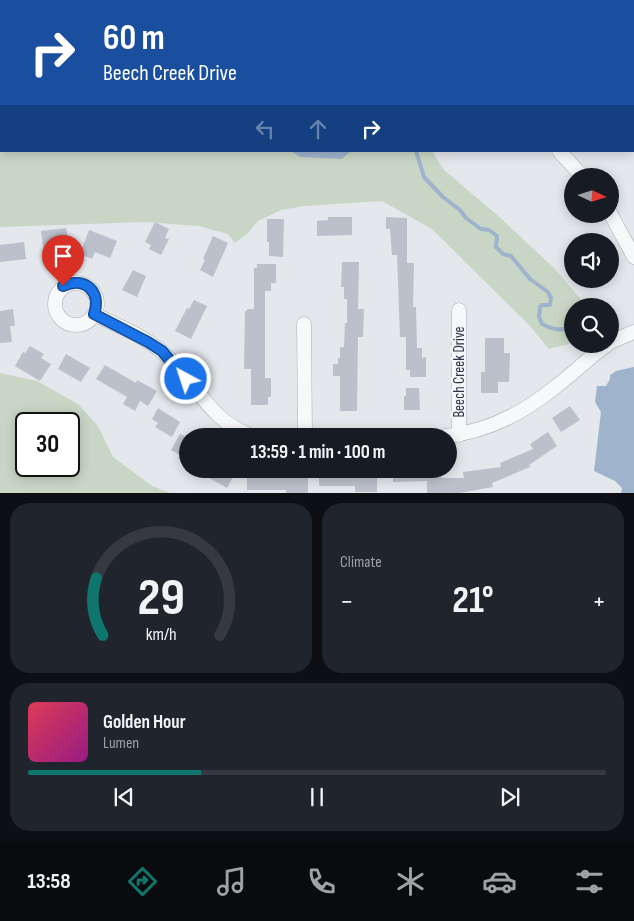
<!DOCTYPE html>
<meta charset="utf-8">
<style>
body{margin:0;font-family:"Sofia Sans Condensed",sans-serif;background:#20242c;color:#f1f3f6;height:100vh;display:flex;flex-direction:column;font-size:19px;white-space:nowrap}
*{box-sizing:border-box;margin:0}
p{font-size:16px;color:#9ea1a6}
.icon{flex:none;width:28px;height:28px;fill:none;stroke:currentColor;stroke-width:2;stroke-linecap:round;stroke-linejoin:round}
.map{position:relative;height:493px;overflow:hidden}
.drawer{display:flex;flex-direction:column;gap:10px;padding:10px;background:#0d0f14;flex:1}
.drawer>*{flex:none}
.banner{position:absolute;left:0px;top:0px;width:635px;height:152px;box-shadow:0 2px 12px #0003;background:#1a4fa0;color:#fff;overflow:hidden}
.needle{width:32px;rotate:94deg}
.buttons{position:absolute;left:564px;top:168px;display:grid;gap:10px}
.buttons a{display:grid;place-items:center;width:55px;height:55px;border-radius:50%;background:#171b24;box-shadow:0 2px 12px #0003;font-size:25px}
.speed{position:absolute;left:15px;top:412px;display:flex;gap:10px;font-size:25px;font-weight:700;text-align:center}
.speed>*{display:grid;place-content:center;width:65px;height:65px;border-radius:50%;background:#171b24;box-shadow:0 2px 12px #0003;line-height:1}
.speed .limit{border:2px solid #111;border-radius:8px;background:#fff;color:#111}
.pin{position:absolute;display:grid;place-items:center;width:42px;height:42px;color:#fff;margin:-51px -21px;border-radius:50% 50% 50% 0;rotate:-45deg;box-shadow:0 0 5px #0007}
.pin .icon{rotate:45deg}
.me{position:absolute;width:55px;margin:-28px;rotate:320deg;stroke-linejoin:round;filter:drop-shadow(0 0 4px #0008)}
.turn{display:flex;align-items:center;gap:18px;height:105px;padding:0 20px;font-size:22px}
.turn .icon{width:65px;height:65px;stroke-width:2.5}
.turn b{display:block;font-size:35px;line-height:42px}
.lanes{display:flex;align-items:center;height:48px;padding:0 20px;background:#0003;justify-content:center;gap:25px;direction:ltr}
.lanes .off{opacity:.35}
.big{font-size:38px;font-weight:700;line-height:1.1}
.drawer .widget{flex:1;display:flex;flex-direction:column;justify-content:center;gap:8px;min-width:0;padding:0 18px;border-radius:20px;background:#20242c}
.drawer .dial{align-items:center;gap:0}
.dial svg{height:130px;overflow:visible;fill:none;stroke:#363941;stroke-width:7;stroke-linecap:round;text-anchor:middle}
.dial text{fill:#f1f3f6;stroke:none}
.song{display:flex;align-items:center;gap:15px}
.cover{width:60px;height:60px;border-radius:8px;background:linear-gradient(135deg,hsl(350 70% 55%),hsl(310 70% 35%))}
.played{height:5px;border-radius:2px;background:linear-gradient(90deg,#0f766e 30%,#363941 30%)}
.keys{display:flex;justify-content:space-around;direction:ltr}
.heat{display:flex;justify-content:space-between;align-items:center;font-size:28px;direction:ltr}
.drawer .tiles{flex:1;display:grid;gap:10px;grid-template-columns:1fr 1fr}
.widget:last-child{grid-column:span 2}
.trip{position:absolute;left:179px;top:428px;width:278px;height:50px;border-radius:25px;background:#171b24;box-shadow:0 2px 12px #0003;font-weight:700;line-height:50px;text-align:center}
.menu{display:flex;height:80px;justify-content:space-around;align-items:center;background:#090b0e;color:#9ea1a6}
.menu .icon{width:35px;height:35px}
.menu .on{color:#0f766e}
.menu b{font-size:22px;color:#f1f3f6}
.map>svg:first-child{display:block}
.green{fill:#c9d6c5;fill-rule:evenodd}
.water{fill:#9fb4cc}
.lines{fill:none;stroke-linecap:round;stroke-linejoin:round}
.stream{stroke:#9fb4cc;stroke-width:4}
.building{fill:#bbc0ca}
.street-casing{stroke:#a9aeb7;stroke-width:15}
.street{stroke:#f7f8fa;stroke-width:14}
.route-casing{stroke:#114b97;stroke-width:12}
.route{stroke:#1a73e8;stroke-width:9}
.labels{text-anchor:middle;stroke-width:4.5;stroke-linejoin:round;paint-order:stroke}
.street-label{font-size:15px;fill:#2b3445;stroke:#f4f6f9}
</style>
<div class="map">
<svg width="634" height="494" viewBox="0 0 634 494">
<rect width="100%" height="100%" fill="#e4e7ec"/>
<path class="green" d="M0,0H364V1H1V151H432L444,170L496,214L553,267L585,304L586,306H572V343L549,349L529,325L432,229L382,201L304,206L281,210L258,221L247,234L235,243L228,234L199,226L145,222L0,227Z
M0,373L37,381L78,404L98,426L113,457L152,486L170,493H0ZM26,424H69V466H26Z"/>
<path class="water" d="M291,151H351L342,159L300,157Z
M634,367V493H621L622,488L615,481L594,471L601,412L595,402L597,386H606L610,379V375L616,371Z"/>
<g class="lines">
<path class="stream" d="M416,151L424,177L443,197L460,210L466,218L481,229L489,230L497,236L496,247L503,254L511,256L530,279L548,292L551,298L550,305H542L540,307L539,317L542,324C554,330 561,331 572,327"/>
</g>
<path class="building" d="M328,217H352V235L317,236V221L328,220Z
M386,217L407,218V263H414L413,307H416L417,348H422V358L426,357V377H410V370H406V337H400L397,255H392L390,229H386Z
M267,219H284L283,257L269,256V242H267Z
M155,222L169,229L165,238L169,239L161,255L149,249L151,245L145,242Z
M66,228L70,248L44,252L41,231Z
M89,230L117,241L110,258L95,252L92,259L80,254Z
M213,236L228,243L213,277L200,270L205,260L203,259Z
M24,242L26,259L0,262V245Z
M342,262H359L358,309H364L363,337H358L357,411H340V376H333V364H338V358H340V347H344L345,323H347V299H344V287H341Z
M257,264H276V283H271V291H265V378H271V397H268V405H251V369H244L245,311H247V309H254V268H257Z
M133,270L146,276L137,297L122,290Z
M194,300L207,306L191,339L175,331L187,308L189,309Z
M13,309L15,326H10L12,342L0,343V311Z
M485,338H504V353H510L509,382H498V393H481V372H485Z
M30,346L44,354L41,358L51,364L40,381L15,366L23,352L25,353Z
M66,354L90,368L81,382L58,369Z
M105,365L136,383L137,380L157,391L148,406L140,401L135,411L123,404L127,397L96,379Z
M406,388H419L420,410H404V396H406Z
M570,406L580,420L561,432L552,418Z
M158,408L180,422L172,437L155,427L158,423L152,419Z
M548,432L557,446L529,465L530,467L492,483L493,487L454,494H427V481L393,482V469H415V471L440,470L441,478H464L463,472L501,467L500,463L533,449L530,444Z
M180,434L188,438V460L171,450Z
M208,469H228L235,473L227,488L204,475Z
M319,469H341V475H377V492H355V486H319Z
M255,472H274V476L308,478V494L286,493V490H247V475H255Z"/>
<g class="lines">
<g class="street-casing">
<path id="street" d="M440,0V1
M559,151L582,176
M610,213L634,257
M55 304a21 21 0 1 1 42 0a21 21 0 1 1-42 0Z
M459,310V435
M94,314C116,325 142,335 161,351C196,380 206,419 252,436
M304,324L305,436
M610,342L634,332
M446,436C486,432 523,413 554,388C573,374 589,357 608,344"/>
</g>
<use href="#street" class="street"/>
</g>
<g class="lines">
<g class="route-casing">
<path id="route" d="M63,286C85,276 102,292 94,314L148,342L162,351L186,379"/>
</g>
<use href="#route" class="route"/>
</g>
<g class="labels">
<g class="street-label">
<text transform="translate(459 372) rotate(-90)" y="5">Beech Creek Drive</text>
</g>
</g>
</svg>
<div class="buttons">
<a><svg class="needle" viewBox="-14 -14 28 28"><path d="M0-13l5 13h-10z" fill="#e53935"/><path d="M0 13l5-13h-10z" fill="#9ea1a6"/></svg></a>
<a><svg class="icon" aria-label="sound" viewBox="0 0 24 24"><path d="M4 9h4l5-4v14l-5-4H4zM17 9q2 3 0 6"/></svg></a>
<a><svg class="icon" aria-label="search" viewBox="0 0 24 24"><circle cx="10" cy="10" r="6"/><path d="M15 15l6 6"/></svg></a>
</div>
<div class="speed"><div class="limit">30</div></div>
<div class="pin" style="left:63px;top:286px;background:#d93025"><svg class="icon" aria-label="arrive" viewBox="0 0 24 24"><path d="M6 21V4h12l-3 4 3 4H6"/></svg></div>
<svg class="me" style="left:186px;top:379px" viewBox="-20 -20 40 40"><circle r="17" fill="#1a73e8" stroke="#fff" stroke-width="3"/><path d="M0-11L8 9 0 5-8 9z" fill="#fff"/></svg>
<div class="trip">13:59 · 1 min · 100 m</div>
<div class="banner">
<div class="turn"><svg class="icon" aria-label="right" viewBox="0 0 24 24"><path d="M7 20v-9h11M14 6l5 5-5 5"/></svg><div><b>60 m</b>Beech Creek Drive</div></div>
<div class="lanes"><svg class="icon off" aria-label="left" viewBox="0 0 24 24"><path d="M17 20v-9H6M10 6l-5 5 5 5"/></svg><svg class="icon off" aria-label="ahead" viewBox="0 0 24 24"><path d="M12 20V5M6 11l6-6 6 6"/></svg><svg class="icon" aria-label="right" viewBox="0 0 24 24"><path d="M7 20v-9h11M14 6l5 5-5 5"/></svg></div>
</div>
</div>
<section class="drawer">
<div class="tiles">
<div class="widget dial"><svg viewBox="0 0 100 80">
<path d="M14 69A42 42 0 1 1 86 69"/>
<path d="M14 69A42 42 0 0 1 10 34" stroke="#0f766e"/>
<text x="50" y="56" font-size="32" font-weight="700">29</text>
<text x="50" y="72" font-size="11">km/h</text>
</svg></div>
<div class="widget"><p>Climate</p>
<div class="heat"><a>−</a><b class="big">21°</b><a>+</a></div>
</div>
<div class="widget">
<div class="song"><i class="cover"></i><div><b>Golden Hour</b><p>Lumen</p></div></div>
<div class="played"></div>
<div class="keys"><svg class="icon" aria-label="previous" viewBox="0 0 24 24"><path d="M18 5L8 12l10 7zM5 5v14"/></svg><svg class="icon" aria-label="pause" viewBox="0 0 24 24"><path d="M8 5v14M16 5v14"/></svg><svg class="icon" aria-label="next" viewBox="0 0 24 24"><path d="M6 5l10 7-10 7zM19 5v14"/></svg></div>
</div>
</div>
</section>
<nav class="menu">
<b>13:58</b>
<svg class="icon on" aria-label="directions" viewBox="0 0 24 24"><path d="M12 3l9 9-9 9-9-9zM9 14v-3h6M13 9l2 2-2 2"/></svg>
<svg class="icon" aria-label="music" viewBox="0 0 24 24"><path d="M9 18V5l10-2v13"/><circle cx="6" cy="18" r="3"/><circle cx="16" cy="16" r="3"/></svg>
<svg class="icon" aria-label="phone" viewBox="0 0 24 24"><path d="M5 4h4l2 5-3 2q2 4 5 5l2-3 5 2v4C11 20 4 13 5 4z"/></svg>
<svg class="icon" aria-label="climate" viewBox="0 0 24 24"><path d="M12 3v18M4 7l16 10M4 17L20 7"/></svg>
<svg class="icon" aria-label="car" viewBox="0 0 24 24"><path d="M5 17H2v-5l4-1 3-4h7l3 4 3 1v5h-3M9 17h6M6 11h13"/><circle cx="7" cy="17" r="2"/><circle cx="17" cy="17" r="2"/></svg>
<svg class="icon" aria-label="filters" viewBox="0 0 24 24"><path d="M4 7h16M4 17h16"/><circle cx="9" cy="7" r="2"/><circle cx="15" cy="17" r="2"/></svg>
</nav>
